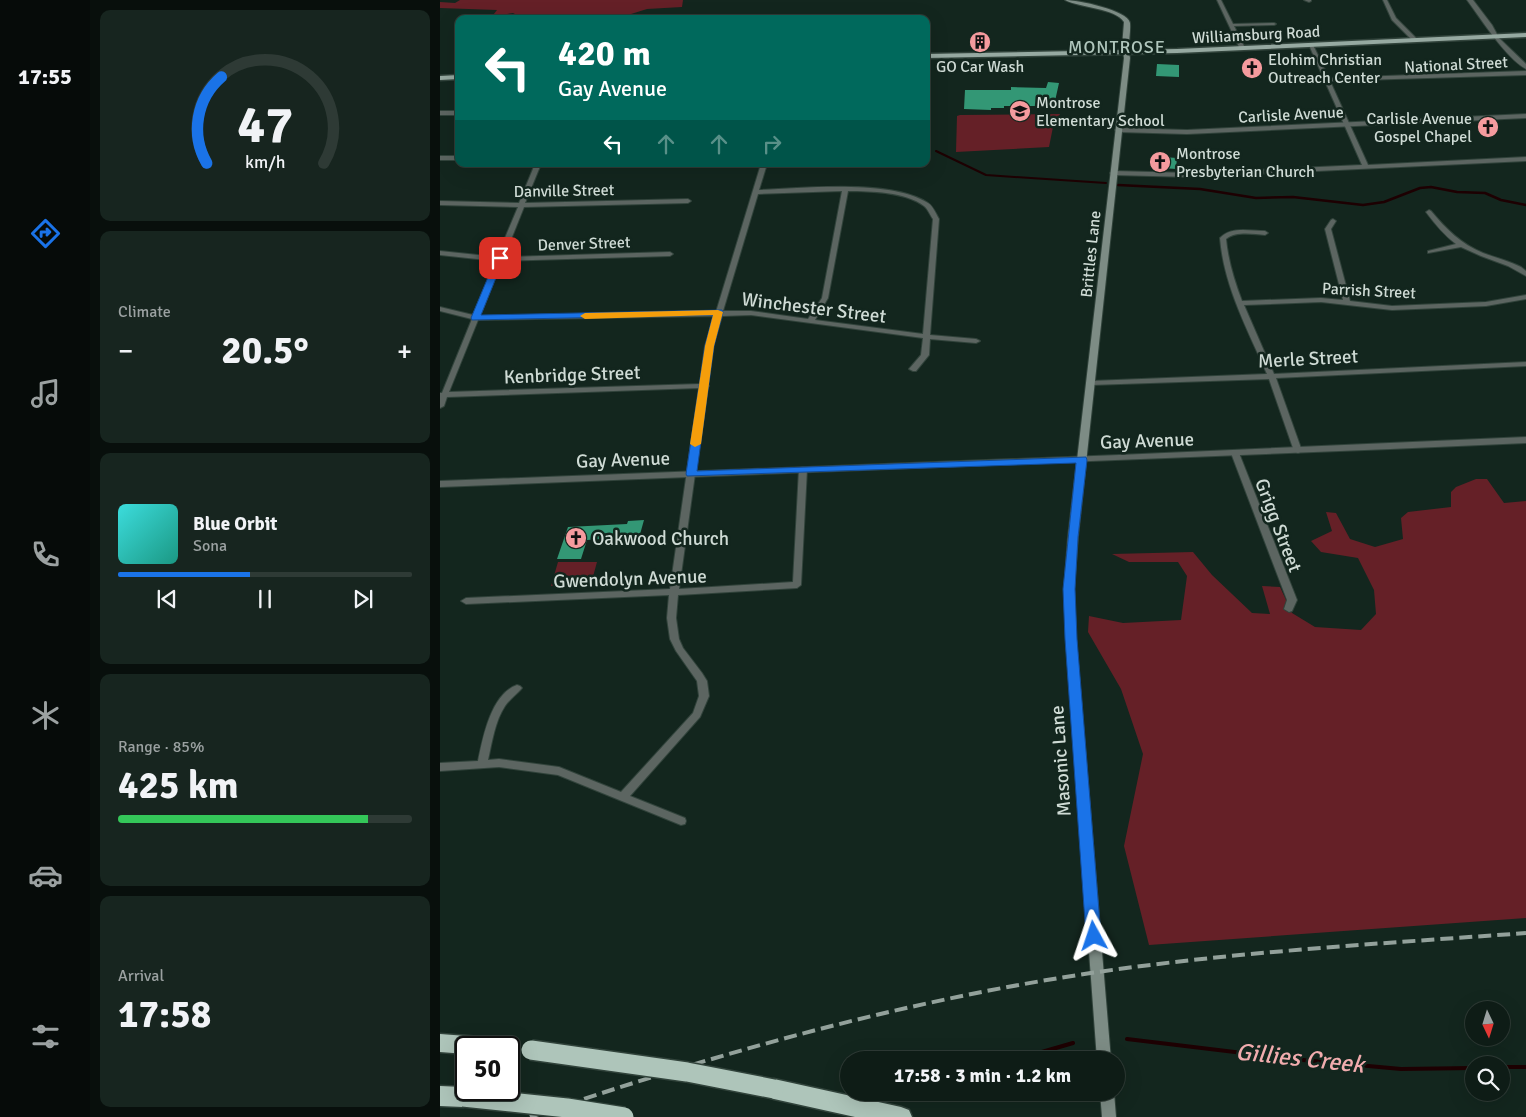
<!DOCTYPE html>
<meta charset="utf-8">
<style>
body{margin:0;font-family:Signika,sans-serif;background:#17251f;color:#f1f3f6;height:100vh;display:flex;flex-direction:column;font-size:19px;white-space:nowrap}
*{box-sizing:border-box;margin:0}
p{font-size:16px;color:#9ba1a1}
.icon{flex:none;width:28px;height:28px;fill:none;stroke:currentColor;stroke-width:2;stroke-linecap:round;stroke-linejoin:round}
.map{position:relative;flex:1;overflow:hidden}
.side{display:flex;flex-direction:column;gap:10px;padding:10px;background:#080f0c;width:350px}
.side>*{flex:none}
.top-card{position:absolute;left:15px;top:15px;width:475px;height:152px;border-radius:10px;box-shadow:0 5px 20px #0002,0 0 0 1px #2e3a35;background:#00695c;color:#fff;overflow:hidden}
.needle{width:32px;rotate:176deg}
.buttons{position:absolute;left:1025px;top:1001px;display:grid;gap:10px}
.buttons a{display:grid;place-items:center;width:45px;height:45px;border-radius:50%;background:#0e1c16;box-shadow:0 5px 20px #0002,0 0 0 1px #2e3a35;font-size:25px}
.speed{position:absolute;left:15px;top:1036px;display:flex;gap:10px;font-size:25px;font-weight:700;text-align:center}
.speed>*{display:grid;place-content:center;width:65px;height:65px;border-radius:50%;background:#0e1c16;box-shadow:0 5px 20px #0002,0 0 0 1px #2e3a35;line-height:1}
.speed .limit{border:2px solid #111;border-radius:8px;background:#fff;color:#111}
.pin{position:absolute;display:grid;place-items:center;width:42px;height:42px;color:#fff;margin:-21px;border-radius:10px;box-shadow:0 2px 8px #0006}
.me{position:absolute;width:55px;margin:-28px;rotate:355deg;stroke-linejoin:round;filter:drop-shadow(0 0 4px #0008)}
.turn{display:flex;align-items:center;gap:18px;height:105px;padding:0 20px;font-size:22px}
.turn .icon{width:65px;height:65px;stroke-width:2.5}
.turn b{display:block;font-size:35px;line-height:42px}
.lanes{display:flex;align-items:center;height:48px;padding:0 20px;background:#0003;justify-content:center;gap:25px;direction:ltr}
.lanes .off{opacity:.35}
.big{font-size:38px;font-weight:700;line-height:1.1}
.side .widget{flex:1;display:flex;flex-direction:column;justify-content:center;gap:8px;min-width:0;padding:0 18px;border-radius:10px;background:#17251f}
.side .dial{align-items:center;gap:0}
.dial svg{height:130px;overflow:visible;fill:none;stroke:#2e3a35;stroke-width:7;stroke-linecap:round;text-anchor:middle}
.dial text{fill:#f1f3f6;stroke:none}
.song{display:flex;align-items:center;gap:15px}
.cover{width:60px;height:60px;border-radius:8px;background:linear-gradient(135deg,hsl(180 70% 55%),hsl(170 70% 35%))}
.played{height:5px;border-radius:2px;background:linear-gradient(90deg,#1a73e8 45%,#2e3a35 45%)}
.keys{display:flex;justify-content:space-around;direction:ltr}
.heat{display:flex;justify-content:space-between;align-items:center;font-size:28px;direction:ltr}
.charge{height:8px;border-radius:4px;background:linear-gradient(90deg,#34c759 85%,#2e3a35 0)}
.trip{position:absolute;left:400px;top:1051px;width:285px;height:50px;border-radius:25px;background:#0e1c16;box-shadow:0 5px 20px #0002,0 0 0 1px #2e3a35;font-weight:700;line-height:50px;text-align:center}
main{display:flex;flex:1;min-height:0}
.tabs{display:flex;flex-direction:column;width:90px;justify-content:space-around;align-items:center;background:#060b09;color:#9ba1a1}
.tabs .icon{width:35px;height:35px}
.tabs .current{color:#1a73e8}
.tabs b{font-size:22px;color:#f1f3f6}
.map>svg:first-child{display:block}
.green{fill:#652027}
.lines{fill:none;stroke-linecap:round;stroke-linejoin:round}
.stream-far2{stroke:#1d0002;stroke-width:2}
.stream-far1{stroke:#1d0002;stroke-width:2.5}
.stream{stroke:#1d0002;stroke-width:4}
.building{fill:#339775}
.minor-casing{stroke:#31433b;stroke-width:2}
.tertiary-casing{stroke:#31433b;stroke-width:2}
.secondary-casing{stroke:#31433b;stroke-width:2}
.primary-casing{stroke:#31433b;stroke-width:3}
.motorway-casing{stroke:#31433b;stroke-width:3}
.minor{fill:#5c6561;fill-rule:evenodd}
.tertiary{fill:#5c6561;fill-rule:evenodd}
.secondary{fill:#7d8c85;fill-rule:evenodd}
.primary{fill:#96a9a1;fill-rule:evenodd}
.motorway{fill:#aec5ba;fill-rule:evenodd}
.rail{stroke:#93a19b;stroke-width:4;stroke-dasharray:13 6;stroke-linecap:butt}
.motorway-bridge-casing{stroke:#31433b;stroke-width:22;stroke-linecap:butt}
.motorway-bridge{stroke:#aec5ba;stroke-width:19}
.route{fill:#1a73e8;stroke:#114b97}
.slow{fill:#f59e0b}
.labels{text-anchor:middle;stroke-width:5;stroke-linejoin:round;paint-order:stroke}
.far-street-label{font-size:16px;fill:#cfdbd5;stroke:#13261e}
.far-poi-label{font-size:16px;fill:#cfdbd5;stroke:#13261e;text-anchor:start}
.far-quarter-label{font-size:18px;letter-spacing:1px;fill:#b0c6bc;stroke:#13261e}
.street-label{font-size:19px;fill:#cfdbd5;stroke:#13261e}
.poi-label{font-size:19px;fill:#cfdbd5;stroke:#13261e;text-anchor:start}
.near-water-label{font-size:24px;font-style:italic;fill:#f1acae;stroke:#13261e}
</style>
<main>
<nav class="tabs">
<b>17:55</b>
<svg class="icon current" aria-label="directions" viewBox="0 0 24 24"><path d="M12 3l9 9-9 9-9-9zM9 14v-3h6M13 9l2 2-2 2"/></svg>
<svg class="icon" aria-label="music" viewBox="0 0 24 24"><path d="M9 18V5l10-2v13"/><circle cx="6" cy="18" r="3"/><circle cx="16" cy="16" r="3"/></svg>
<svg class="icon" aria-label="phone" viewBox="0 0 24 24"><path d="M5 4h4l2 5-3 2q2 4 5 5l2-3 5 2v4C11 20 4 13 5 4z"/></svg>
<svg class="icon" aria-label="climate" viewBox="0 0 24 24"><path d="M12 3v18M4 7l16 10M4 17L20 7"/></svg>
<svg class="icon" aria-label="car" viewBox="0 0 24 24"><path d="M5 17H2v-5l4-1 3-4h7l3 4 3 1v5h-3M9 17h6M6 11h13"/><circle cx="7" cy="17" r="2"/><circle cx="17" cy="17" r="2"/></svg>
<svg class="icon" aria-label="filters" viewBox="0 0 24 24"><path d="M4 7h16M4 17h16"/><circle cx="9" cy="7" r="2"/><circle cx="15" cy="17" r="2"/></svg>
</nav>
<section class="side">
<div class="widget dial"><svg viewBox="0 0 100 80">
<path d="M14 69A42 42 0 1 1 86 69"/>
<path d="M14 69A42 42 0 0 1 23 16" stroke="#1a73e8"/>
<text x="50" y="56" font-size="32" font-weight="700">47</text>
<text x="50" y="72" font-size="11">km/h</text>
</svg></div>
<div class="widget"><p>Climate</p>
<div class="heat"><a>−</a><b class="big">20.5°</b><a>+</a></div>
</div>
<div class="widget">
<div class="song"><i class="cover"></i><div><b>Blue Orbit</b><p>Sona</p></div></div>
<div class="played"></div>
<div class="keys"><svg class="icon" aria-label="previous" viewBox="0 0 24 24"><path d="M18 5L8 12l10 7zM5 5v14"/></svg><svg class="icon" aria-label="pause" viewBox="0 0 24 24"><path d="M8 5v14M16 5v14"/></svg><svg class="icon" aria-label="next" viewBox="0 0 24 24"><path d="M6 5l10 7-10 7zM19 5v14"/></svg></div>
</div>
<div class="widget"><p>Range · 85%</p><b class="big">425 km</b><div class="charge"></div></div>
<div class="widget"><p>Arrival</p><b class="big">17:58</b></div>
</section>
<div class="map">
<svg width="1086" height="1117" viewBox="0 0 1086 1117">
<rect width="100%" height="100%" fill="#13261e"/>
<path class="green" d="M20,0H243L242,7L207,9L175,19H85L73,13L61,15L62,19H50L57,10L0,8V2L15,3Z
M620,114L613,127L609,147L516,152L517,116L520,115Z
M1036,479H1047L1064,503L1086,501V918L709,945L684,846L703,754L681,689L648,632L649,616L683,623L741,620L747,576L738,562H689L672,554L753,552L772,575L812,613L830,614L822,586L840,587L852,613L875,627L921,630L936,614L934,590L918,558L881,552L871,541L892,531L886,512L896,513L910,539L935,547L963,539L961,518L968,512L1011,507V492L1016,487Z
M118,562H157L151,584L111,586Z"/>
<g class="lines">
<path class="stream-far2" d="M496,151L546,175L666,183"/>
<path class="stream-far1" d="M678,185L760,189L816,198L853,197L923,205L944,202L980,188L991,187L1017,192L1045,193L1061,200L1086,205"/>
<path class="stream" d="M687,1039L852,1059L961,1069L1034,1068
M581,1060L588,1056L633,1043
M1061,1067H1086"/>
</g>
<path class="building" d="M717,64L739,65V77L716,76Z
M608,82L619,83L615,101H599V106H564V108H551V110L524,109L525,90H571V87L606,88Z
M723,157L737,158L736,169L722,168Z
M204,520L199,538H183L185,534H162L161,539L147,540L141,559H117L128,527L187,524L188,521Z"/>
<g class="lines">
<g class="minor-casing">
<path id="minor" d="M777,0H781L793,24L834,23L836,24L834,25L794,26L805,48L800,49Z
M864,0H871V1L869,2Z
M943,0H947L956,18L977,39V41H973L952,20Z
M869,44L873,45L889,78L1086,71V75L890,81L928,165L1086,157V161L751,177L673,175L670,173L673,171L751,173L922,165L869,45Z
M0,111H19V115H0Z
M0,156H19V160H0Z
M95,164H101L85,203L248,199L251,201L248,203L84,207L64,257L230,252L233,254L230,256L62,261L40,316L276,312L321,164H327L319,190C363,188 451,179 488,203C493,206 496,214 499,219L490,335L536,339L540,341L536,343L490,339L489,355L476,371H473L469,369L481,355L483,338L311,315L282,316L273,346L267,384L269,386L267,388L239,589L353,582L359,469L363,467L367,469L361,585L357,588L238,595L236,618L239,639L243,648L262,673L267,681L269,696L260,717L190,796L245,818L246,821L245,824L241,825L118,775L59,767L0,771V763L38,761C43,737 51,694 77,685L80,686L82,688C77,694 70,699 65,706C55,721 52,742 48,760L59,759L119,767L181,792L253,713L259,696L257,681L236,651L230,639L227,618L229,595L26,604L21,601L26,598L230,589L259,388L7,397L4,406L0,408V393H2L32,319L0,311V307L33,315L56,261L0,255V251L57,257L78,207L0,205V201L79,203ZM402,191L382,298L368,319L311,311H283L318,194ZM408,191C430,191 466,192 484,206C488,209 490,215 493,219L483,334L375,320L388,298ZM275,316L265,346L260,384L9,392L38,320Z
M989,210L991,211C1006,229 1021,244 1043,253C1056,258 1069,261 1081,267L1086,271V276L1068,266L1041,256L1021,247L988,253V251L1016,244C1004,235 995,224 986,212Z
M893,219L896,221L891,229L910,301L952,306L1046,302L1086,295V299L1046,306L952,310L881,302L804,305L834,374L1086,362V366L836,378L862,451L858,453L854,451L829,379L651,385L647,383L651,381L827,374C808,330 784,287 780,238C791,226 810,231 825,231L828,233L825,235C813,234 796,231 786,239C788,260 794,280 802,301L881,298L903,300L885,229L891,220Z
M792,451H795L799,453L857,600L852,611L849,612L844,609L847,600L791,453Z"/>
</g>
<g class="tertiary-casing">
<path id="tertiary" d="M1027,0H1033L1052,25L1059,38L1086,64V69C1065,57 1042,20 1027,0Z
M1086,114V118L747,134L678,132L675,130L678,128L747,130Z
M1086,437V443L950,449L0,487V481L679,455Z"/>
</g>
<g class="secondary-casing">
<path id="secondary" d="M625,0C637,0 688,10 690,23C691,34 687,45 690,58L638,537L634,589L636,639L671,1060H657L626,639L624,589L628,537L684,58L682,47L684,22C675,8 640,8 625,0Z
M660,1092H674L676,1117H662Z"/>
</g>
<g class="primary-casing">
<path id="primary" d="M1086,33V37L737,53L486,58V54L737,49Z
M19,75V79L0,80V76Z"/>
</g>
<g class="motorway-casing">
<path id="motorway" d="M0,1034L67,1039L74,1041L78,1048L74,1055L69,1057V1048H26V1054L0,1052Z
M334,1079L461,1107L469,1110L472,1117H415L334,1099L326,1096L323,1089L326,1082Z
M0,1086L23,1087L26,1090H31L34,1097L31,1104L23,1107L0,1106Z"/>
</g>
<use href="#minor" class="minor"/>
<use href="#tertiary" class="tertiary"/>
<use href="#secondary" class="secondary"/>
<use href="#primary" class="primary"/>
<use href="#motorway" class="motorway"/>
<path class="rail" d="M90,1117C269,1056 451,1004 638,975C787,952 937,944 1086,933"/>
<g class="motorway-bridge-casing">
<path id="motorway-bridge" d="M91,1050L247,1072L334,1089
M23,1097L127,1108L184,1117"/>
</g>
<use href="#motorway-bridge" class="motorway-bridge"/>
</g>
<path class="route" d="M60,256L64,258L41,315L282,310L283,312L274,346L257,471L646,457L647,460L638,537L635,589L637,639L661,936L659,940L654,942L648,940L646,936L625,639L623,589L636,463L247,476L246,474L265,346L273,315L32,320L31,318L56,258Z"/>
<path class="slow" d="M278,310L283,312L274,346L261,444L255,447L250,444L265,346L273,315L145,319L140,316L145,313Z"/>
<defs>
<g id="building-disc" transform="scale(1.125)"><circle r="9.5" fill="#f59b9e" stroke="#13261e"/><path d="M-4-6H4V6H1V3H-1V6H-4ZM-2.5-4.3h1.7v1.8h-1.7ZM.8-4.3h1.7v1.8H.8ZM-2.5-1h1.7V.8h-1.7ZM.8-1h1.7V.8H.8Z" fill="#111"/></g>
<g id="church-disc" transform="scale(1.125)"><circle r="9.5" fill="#f59b9e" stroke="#13261e"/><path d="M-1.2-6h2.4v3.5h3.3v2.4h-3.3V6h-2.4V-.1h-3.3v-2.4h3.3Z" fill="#111"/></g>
<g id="school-disc" transform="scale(1.125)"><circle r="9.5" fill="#f59b9e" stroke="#13261e"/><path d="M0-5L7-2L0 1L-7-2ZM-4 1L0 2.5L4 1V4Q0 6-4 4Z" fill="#111"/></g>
</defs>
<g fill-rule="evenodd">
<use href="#building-disc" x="540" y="42"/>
<use href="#church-disc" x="812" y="68"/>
<use href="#school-disc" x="580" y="111"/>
<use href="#church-disc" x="1048" y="127"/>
<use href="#church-disc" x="720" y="162"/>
<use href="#church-disc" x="136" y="538"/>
</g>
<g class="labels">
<g class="far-street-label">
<text transform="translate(816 34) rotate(-3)" y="6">Williamsburg Road</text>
<text transform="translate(1016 64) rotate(-3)" y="6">National Street</text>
<text transform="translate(851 114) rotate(-3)" y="6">Carlisle Avenue</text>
<text transform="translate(124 190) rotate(-1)" y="6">Danville Street</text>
<text transform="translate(144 243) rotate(-2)" y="6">Denver Street</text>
<text transform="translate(650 254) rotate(-84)" y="6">Brittles Lane</text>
<text transform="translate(929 290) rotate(3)" y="6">Parrish Street</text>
</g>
<g class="far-poi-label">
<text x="828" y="65">Elohim Christian<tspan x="828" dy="18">Outreach Center</tspan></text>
<text x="540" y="72" text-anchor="middle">GO Car Wash</text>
<text x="596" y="108">Montrose<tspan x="596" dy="18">Elementary School</tspan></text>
<text x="1032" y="124" text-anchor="end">Carlisle Avenue<tspan x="1032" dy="18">Gospel Chapel</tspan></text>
<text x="736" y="159">Montrose<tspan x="736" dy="18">Presbyterian Church</tspan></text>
</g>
<g class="far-quarter-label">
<text x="677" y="53">MONTROSE</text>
</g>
<g class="street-label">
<text transform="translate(374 307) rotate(7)" y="7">Winchester Street</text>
<text transform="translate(868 358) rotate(-3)" y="7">Merle Street</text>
<text transform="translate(132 374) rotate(-2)" y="7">Kenbridge Street</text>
<text transform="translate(707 440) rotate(-2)" y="7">Gay Avenue</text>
<text transform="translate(183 459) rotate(-2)" y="7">Gay Avenue</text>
<text transform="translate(839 525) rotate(69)" y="7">Grigg Street</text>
<text transform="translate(190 578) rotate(-2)" y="7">Gwendolyn Avenue</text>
<text transform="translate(620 761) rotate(-94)" y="7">Masonic Lane</text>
</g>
<g class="poi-label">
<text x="152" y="545">Oakwood Church</text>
</g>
<g class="near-water-label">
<text transform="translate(860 1058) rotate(6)" y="8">Gillies Creek</text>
</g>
</g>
</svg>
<div class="buttons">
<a><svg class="needle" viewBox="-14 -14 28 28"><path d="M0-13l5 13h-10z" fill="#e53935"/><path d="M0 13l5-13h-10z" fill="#9ba1a1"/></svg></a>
<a><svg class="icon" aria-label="search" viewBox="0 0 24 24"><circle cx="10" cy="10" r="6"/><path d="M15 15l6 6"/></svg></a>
</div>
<div class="speed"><div class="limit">50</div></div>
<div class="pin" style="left:60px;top:258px;background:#d93025"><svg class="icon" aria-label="arrive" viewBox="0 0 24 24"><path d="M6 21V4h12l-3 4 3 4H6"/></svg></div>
<svg class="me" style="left:654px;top:936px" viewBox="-20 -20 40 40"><path d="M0-17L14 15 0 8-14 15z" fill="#1a73e8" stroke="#fff" stroke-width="4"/></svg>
<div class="trip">17:58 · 3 min · 1.2 km</div>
<div class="top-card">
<div class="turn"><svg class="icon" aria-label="left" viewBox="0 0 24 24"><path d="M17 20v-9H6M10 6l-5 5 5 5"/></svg><div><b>420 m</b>Gay Avenue</div></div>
<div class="lanes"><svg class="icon" aria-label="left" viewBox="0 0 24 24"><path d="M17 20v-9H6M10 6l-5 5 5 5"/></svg><svg class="icon off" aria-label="ahead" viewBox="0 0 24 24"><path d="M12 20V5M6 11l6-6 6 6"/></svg><svg class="icon off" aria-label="ahead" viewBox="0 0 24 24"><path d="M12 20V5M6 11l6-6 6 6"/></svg><svg class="icon off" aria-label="right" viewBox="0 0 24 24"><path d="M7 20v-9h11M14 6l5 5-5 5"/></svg></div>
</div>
</div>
</main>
